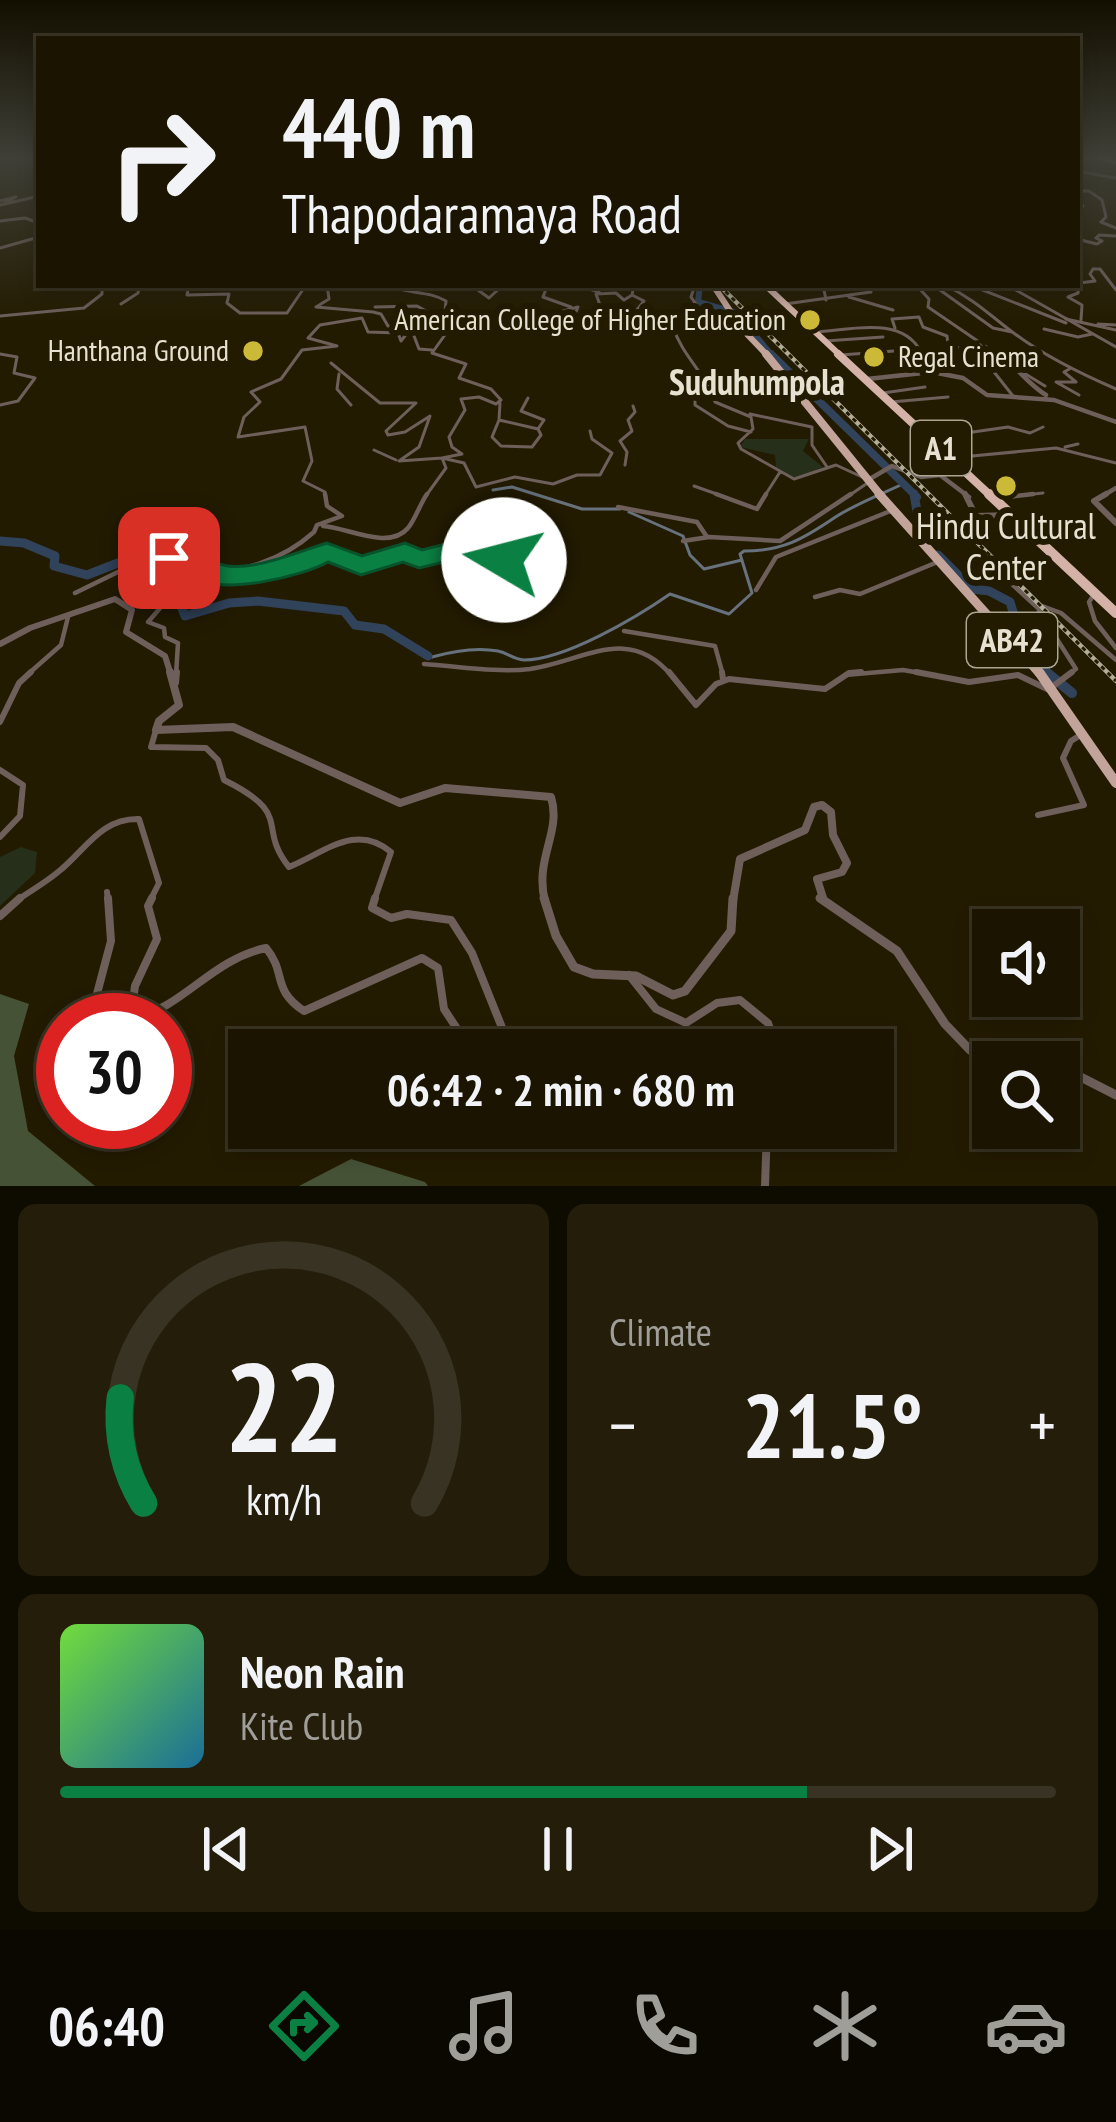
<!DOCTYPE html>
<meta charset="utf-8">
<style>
body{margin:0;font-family:"PT Sans Narrow",sans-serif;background:#231d0a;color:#f1f3f6;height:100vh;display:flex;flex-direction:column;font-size:45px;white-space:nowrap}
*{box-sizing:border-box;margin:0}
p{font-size:39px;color:#9f9e99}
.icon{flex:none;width:66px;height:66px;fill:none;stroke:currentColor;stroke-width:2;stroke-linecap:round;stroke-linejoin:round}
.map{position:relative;height:1186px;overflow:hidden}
.sheet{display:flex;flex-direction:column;gap:18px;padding:18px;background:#0e0b00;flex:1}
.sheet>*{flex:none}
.hud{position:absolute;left:36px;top:36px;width:1044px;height:252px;border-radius:0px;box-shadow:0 6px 18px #0003,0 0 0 3px #383322;background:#1a1400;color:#f1f3f6;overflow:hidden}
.controls{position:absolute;left:972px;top:909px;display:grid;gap:24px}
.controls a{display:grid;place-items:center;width:108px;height:108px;border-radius:0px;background:#1a1400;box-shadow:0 6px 18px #0003,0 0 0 3px #383322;font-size:60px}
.speed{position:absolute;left:36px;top:993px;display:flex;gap:24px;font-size:60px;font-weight:700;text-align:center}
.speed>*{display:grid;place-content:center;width:156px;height:156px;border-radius:50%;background:#1a1400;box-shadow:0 6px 18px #0003,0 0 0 3px #383322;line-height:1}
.speed .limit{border:18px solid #d22;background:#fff;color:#111}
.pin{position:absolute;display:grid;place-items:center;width:102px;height:102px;color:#fff;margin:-51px;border-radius:24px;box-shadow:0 6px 18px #0006}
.me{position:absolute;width:132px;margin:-66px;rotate:278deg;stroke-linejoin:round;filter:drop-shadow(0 0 9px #0008)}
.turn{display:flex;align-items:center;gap:42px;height:252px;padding:0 48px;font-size:54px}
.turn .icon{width:156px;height:156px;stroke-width:2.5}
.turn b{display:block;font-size:84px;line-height:102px}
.big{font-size:90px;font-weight:700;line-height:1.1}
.sheet .tile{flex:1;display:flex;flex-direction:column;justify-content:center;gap:18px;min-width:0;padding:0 42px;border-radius:18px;background:#231d0a}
.sheet .dial{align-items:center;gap:0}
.dial svg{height:312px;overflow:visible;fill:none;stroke:#383322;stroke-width:7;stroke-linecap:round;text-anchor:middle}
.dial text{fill:#f1f3f6;stroke:none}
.song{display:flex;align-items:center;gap:36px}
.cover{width:144px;height:144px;border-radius:18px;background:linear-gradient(135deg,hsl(100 70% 55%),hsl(200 70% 35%))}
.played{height:12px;border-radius:6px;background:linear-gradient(90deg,#0b8043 75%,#383322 75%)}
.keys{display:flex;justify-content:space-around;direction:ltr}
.heat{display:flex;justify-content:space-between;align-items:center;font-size:66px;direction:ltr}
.sheet .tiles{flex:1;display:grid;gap:18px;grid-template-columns:1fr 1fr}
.tile:last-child{grid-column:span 2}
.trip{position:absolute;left:228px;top:1029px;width:666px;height:120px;border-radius:0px;background:#1a1400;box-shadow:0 6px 18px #0003,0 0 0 3px #383322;font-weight:700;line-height:120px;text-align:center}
.tabs{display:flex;height:192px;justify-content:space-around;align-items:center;background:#0a0800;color:#9f9e99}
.tabs .icon{width:84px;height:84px}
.tabs .current{color:#0b8043}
.tabs b{font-size:54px;color:#f1f3f6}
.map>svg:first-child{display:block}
.green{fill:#252f19}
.forest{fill:#455236}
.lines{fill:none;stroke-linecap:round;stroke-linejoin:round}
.stream{stroke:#67727e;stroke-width:3}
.river-far3{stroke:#30435b;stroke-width:6}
.river-far2{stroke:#30435b;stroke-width:8}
.river-far1{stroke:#30435b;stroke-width:9}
.river{stroke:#30435b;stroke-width:10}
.minor-far3{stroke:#6e5f5b;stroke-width:3}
.minor-far2{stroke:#6e5f5b;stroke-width:4.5}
.minor-far1{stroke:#6e5f5b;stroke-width:6}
.minor{stroke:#6e5f5b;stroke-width:8}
.tertiary-far4{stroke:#6e5f5b;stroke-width:3}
.tertiary-far3{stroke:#6e5f5b;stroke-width:4.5}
.tertiary-far2{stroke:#6e5f5b;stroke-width:6}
.tertiary-far1{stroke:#6e5f5b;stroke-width:8}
.tertiary{stroke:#6e5f5b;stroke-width:9}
.primary-far4{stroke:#c3a49a;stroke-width:4.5}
.primary-far3{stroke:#c3a49a;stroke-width:6}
.primary-far2{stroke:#c3a49a;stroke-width:8}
.primary-far1{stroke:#c3a49a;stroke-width:9}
.primary{stroke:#c3a49a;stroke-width:10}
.trunk-far2{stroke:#d4b2a7;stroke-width:6}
.trunk-far1{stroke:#d4b2a7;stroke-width:8}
.trunk{stroke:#d4b2a7;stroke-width:10}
.rail-casing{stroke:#b2ad99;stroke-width:4.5}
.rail{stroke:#231b00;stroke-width:3;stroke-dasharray:4.5;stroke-linecap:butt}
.route{fill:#0b8043;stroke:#07532c;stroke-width:3}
.poi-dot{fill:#cdb938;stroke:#231b00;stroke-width:4.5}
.labels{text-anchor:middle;stroke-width:12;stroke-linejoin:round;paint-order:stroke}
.far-poi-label{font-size:30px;fill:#e6e1d0;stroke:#231b00;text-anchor:end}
.shield{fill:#231b00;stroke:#aca692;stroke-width:3}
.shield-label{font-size:33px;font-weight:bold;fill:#e6e1d0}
.far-quarter-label{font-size:36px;font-weight:bold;fill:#e6e1d0;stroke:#231b00}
.poi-label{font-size:36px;fill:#e6e1d0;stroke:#231b00}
</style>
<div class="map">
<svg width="1116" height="1186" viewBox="0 0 1116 1186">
<rect width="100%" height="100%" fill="#231b00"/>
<path class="green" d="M745,439H809L803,451L823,467C805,476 791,484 776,468L775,455L740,447Z
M21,847L37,852L35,873L0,906V857Z"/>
<path class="forest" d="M0,994L29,1004L14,1056L28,1131L95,1186H0Z
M351,1159L425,1182L428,1186H299Z"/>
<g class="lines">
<path class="stream" d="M493,490L512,487L582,509H620
M629,512L683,536L690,555L704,569L742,560
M432,657C453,651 476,647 498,651C508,653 513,659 524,660C565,660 637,617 670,594L729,614L752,593L740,554L744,551C783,551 803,539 834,518C855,504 882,494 905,483"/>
<path class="river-far3" d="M700,285L698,302L737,313L773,357"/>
<path class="river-far2" d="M771,354L917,497"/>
<path class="river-far1" d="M914,494L922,540
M0,541L24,543L55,556L54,566L87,575L172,542L184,561L171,581L185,616L229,603L258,601L344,611L355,625L384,629L428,656
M938,555L972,589L989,591L1010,602L1022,642L1049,675"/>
<path class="river" d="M1046,672L1072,693"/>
<path class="minor-far3" d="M1077,191H1089L1102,200L1106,217L1101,222L1116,228
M0,201L16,197L6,202
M1077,204L1083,206L1077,213
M0,205L39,196
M0,221L25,218L39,223
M1077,239L1097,244L1102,241L1096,238L1099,235L1116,236
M0,248L39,237
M1093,269H1100L1116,290
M189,285L187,295L229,294L227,303L240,313H287L306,285
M327,285L329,299L316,307L373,312L381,314L388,326L409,328
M356,285L367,289L373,285
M471,285L489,298L503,285
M542,285L546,289L543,297L571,307
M576,285L599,292
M634,285L632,295L644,301L636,311L672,325C684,359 703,369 715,402L751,417L753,429L738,443L741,449L794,479L836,465L862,477
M695,285L691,297C701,314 714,317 733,316
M823,285L826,300
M933,285L993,328L1012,332
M945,285C977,301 988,314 1015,334C1046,357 1081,374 1116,389
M774,290L810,287
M849,297L893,310
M121,304L138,293L140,285
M785,304L871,292L863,285
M375,307L417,306L452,325L493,327L484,320L445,311L446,301C428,290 408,295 388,285
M0,316L84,308L102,294V285
M1066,319L1116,330
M1081,320L1082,305L1068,297L1078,293L1079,283L1095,281L1090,274L1093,269
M1098,324L1116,325
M493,327L511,332L534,310L549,326L555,323L556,313L578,307L570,327L600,305L596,294L616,293L624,300L632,295
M895,328L892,319L919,317L923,327L947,336L948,345L979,353L1013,396
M1044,329L1078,337L1092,334
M816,332C850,330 902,315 921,352L951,355L955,360
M825,341L883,337
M0,354L17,357L14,373L35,378L18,401L0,405
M841,355L894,351
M331,363L380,403H416L386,431L388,435L405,432L430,416L419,447L399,461L442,458L464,463L476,487L515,477L553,484L577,475H600L612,453L592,439L590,431
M1071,368L1064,372L1076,382H1056L1079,395
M1019,370L1045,386
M935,371L955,360
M339,374L337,389L351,405
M708,392L695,397V405L728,426L751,432
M883,393L925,387
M891,402L948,397
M500,403L499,420L538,429L544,420L521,411L528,398
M750,414L812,427V445L827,467
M499,420L492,437L501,446L532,447L541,435L538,429
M931,438L1008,427L1030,433L1043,427
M1065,447L1078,444
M374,450L396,460
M442,458L462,454L452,447L449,437L465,410L461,399L479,397L496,404L501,400L491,389L459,378L466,364L432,353L452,325
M951,458L1056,448L1116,463
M625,465L627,452L620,441L632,431L628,420L635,412L633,406
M694,486L725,497
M326,497L325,492L303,481L312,461L305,427L238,437L244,417L260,402L251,392L281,379L302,350L337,346L308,338L320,325L362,318L368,332L398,333L401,341L411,328L419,349L432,350
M425,497L446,468L442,458
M764,497L780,472
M847,497L869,482
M1007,497L1043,493"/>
<path class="minor-far2" d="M716,494L757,509L766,494
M1000,498L1033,494
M618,507L697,522L707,537
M323,526C346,527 389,551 408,528C415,520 420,504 427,494
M314,532L317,525L342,516L327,506L325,494
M683,541L709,537L780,541L851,494
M980,555L1038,608
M207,570C245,582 292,569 327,552L361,566L405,552L419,559L449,555L518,567
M756,590L776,557L893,510
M75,593L159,552
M1095,593L1089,602L1095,621L1116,648
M815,597L840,590L860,594L940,561
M624,631L715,646L723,675
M424,664C457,666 497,673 530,669C584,661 628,624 671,675
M27,675L61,645L68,617
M176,675L178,643L165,637L164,628L148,622L168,599L155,585L169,558L159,552V541L201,531V562C236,581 287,556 314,532
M845,675L903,670L932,675
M1068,675L1076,669L1039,611L1042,606L1061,613L1116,660"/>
<path class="minor-far1" d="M669,672L696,705L716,684L729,679L825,689L849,673L861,672
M722,672L723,680
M916,672L969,682L1018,675L1047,689
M176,683L177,672
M1052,687L1072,672
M0,722L19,683L31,672
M156,730L151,747L206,748L218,760L224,780C295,815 256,826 289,867C324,853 356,822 391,852L374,901
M0,770L23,785L20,816L0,837
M1038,815L1084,805L1063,758L1071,741L1082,734
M107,892L108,901
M16,901C30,891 45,883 58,872C85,851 100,818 139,819L159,883L150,901"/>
<path class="minor" d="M152,898L148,906L157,939L135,986L131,1015L135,1019C185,1005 213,959 266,948C287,973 271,989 304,1011L422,958L438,968L444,1009L471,1050
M375,898L372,908L391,918L407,914L451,920L472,953L511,1050
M0,916L20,898
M629,975L656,1009L686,1023L717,1003L740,1000L768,1023L777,1050
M90,1020L111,941L108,898
M748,1050L775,1043
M559,1128L571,1139
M571,1139L598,1128
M765,1186L767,1128"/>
<path class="tertiary-far4" d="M1077,171L1116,178
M916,285L929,299L928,307L1001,357
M970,285L1066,323
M1007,285L1116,347"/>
<path class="tertiary-far3" d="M996,354C1017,365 1026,383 1046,395
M867,379L932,372L963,378L987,395L1054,400L1116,422
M868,480L892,466L921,477L940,475L969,497
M1101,497L1116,488"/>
<path class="tertiary-far2" d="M965,494L976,516L1010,515
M1106,494L1094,501L1116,523
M0,644L30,628L115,599L132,610L126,632L165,656L171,675"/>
<path class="tertiary-far1" d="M170,672L179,705L159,721L156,730L233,727L400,803L445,788L551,797C562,832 534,859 545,901
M733,901L740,859L805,830L814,807L822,805L831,812L833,835L847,863L842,872L817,879L824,901"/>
<path class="tertiary" d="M544,898L556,936L574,967L593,974L636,976L673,995L685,991L731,931L733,898
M820,898L897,951L945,1024L970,1050L993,1060L1050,1062
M1059,1066L1116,1095"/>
<path class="primary-far4" d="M1096,157L1116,162"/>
<path class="primary-far3" d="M713,285L742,329L769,357"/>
<path class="primary-far2" d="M766,354L882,497"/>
<path class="primary-far1" d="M879,494L1041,675"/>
<path class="primary" d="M1039,672L1116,783"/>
<path class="trunk-far2" d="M765,285L842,357"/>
<path class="trunk-far1" d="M838,354L992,497"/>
<path class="trunk" d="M989,494L1116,613"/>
<g class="rail-casing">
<path id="rail" d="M719,285L1116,681"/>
</g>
<use href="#rail" class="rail"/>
</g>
<linearGradient id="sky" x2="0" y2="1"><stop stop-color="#130f00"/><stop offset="0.49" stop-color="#3f3f37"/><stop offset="1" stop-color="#3f3f37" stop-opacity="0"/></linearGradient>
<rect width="1116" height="323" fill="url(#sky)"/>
<path class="route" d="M197,522L214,531V561C239,578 299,551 327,543L362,556L405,543L422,550L449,543L479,552L504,551L517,560L504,569L478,570L448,561L419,568L403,562L361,575L328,562C303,576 221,596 198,577C186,568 188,554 188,541L172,546L182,558L169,567L146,552L150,535Z"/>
<g class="poi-dot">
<circle cx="810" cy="320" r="12"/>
<circle cx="253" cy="351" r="12"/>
<circle cx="874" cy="357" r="12"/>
<circle cx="1006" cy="486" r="12"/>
</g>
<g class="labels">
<g class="far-poi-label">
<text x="786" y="330">American College of Higher Education</text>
<text x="229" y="361">Hanthana Ground</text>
<text x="898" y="367" text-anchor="start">Regal Cinema</text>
</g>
<g class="shield">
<rect x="911" y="421" width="60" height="54" rx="9"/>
<rect x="967" y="613" width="90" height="54" rx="9"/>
</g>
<g class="shield-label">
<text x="941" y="460">A1</text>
<text x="1012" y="652">AB42</text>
</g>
<g class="far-quarter-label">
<text x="757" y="395">Suduhumpola</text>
</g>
<g class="poi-label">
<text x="1006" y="539">Hindu Cultural<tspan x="1006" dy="41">Center</tspan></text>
</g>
</g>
</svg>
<div class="controls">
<a><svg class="icon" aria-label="sound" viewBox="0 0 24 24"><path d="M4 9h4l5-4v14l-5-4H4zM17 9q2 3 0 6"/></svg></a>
<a><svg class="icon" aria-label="search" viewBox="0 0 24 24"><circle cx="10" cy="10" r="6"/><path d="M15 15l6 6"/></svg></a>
</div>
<div class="speed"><div class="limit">30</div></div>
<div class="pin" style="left:169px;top:558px;background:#d93025"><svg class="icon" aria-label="arrive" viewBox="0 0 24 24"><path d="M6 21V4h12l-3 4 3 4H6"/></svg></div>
<svg class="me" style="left:504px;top:560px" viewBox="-20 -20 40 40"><circle r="19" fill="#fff"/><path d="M0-13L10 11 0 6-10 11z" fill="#0b8043"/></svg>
<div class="trip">06:42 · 2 min · 680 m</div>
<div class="hud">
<div class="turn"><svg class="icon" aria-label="right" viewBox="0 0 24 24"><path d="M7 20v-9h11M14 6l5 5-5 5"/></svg><div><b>440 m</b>Thapodaramaya Road</div></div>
</div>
</div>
<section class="sheet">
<div class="tiles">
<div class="tile dial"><svg viewBox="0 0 100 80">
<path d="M14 69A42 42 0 1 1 86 69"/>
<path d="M14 69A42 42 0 0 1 8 42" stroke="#0b8043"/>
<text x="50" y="56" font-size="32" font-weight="700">22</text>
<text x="50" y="72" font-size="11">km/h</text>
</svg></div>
<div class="tile"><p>Climate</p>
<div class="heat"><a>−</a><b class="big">21.5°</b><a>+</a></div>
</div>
<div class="tile">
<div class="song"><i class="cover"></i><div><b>Neon Rain</b><p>Kite Club</p></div></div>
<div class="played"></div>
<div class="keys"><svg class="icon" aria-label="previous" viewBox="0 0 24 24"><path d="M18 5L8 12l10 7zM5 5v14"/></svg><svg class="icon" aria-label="pause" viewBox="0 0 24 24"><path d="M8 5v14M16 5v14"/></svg><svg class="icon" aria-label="next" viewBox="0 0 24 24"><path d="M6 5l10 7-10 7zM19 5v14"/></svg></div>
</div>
</div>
</section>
<nav class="tabs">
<b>06:40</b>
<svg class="icon current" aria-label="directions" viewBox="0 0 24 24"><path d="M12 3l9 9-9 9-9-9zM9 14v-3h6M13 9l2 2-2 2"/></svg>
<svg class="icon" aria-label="music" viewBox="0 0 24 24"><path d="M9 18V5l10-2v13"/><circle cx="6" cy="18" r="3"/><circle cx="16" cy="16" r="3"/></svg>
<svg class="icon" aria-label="phone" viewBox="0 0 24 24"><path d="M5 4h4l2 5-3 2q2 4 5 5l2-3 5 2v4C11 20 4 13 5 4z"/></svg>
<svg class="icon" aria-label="climate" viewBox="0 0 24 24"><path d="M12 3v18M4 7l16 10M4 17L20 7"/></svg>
<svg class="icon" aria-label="car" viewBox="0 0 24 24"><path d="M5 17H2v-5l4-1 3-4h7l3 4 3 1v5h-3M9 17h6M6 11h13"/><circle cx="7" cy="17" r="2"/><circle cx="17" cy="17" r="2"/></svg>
</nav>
